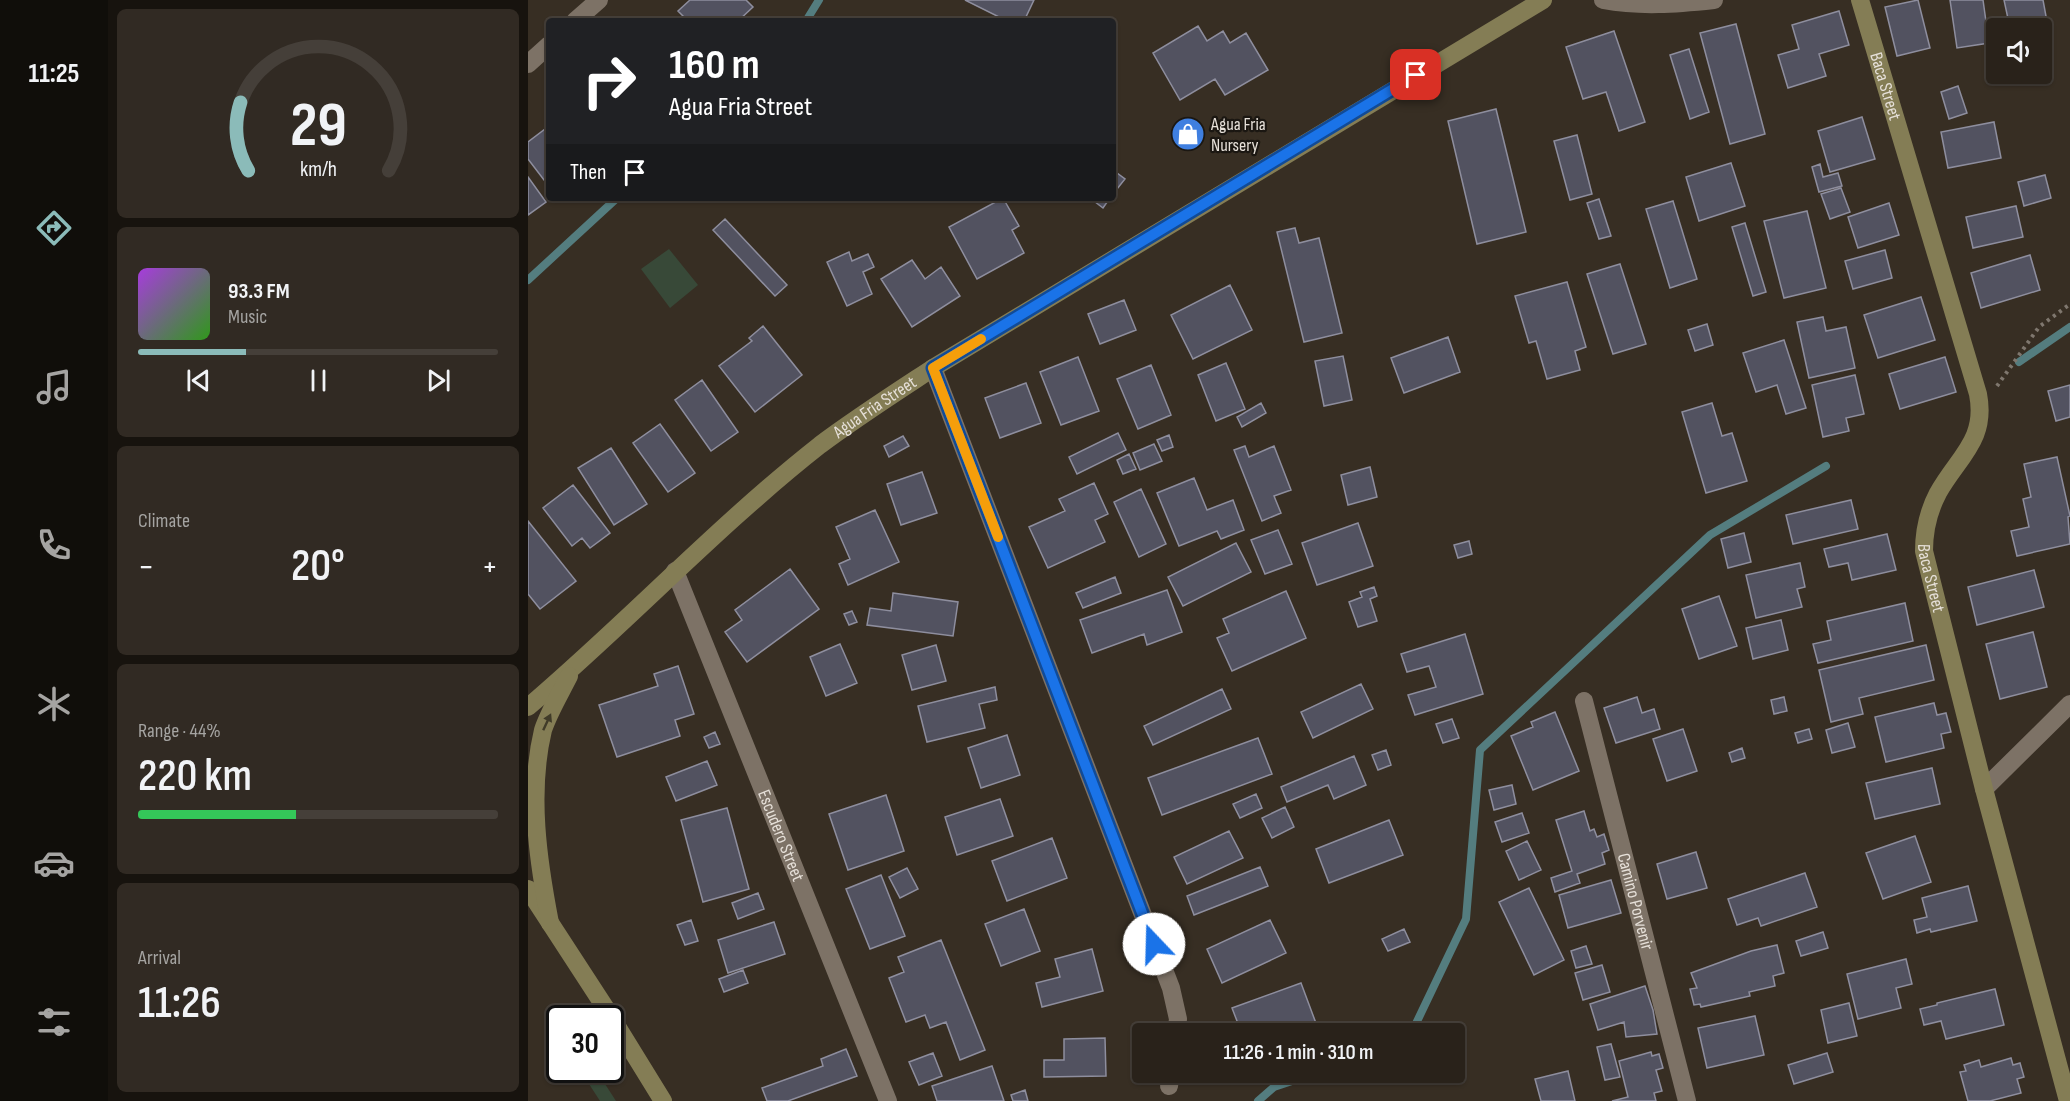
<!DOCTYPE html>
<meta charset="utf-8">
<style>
body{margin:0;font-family:"Sofia Sans Condensed",sans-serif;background:#312a23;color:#f1f3f6;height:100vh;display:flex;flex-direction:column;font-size:22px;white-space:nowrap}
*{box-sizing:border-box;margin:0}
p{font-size:20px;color:#a5a4a2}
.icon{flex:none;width:33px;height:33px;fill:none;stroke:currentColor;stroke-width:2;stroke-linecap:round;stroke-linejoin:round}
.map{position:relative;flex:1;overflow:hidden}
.details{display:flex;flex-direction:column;gap:9px;padding:9px;background:#17130e;width:420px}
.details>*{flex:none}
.banner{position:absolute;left:18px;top:18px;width:570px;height:183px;border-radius:6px;box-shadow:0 2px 4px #0004,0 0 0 2px #453f39;background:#202124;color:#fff;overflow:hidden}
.tools{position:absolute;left:1458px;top:18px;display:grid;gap:12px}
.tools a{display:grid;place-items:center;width:66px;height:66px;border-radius:6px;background:#29221a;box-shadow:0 2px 4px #0004,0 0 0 2px #453f39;font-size:30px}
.speed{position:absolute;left:18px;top:1005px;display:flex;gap:12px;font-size:30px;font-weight:700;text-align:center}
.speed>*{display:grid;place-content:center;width:78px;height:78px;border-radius:50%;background:#29221a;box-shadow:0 2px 4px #0004,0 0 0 2px #453f39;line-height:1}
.speed .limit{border:3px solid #111;border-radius:9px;background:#fff;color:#111}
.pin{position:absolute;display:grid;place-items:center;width:51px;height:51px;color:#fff;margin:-26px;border-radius:12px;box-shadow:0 3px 9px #0006}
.me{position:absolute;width:66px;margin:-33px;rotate:339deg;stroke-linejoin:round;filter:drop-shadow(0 0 4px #0008)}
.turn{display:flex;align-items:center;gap:21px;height:126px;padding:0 24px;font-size:27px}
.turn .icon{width:78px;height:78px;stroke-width:2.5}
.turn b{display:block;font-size:42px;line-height:51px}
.then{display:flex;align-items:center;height:57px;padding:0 24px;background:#0003;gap:12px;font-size:22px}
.big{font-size:45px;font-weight:600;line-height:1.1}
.details .tile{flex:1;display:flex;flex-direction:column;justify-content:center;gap:9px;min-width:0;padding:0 21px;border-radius:9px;background:#312a23}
.details .dial{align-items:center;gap:0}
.dial svg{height:156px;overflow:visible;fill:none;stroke:#453f39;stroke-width:7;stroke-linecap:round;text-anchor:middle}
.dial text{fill:#f1f3f6;stroke:none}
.song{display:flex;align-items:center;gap:18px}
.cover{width:72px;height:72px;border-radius:9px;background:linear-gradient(135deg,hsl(280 70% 55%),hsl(110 70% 35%))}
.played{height:6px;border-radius:3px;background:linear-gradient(90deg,#8bbbb9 30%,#453f39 30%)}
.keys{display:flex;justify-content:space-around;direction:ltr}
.heat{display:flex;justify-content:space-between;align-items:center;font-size:33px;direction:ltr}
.charge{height:9px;border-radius:4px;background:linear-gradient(90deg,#34c759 44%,#453f39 0)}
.trip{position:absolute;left:604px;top:1023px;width:333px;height:60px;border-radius:6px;background:#29221a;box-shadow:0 2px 4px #0004,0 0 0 2px #453f39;font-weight:600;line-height:60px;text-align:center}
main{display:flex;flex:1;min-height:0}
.menu{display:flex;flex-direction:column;width:108px;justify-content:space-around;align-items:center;background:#100e0a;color:#a5a4a2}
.menu .icon{width:42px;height:42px}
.menu .selected{color:#8bbbb9}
.menu b{font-size:27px;color:#f1f3f6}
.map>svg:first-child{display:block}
.green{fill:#384938}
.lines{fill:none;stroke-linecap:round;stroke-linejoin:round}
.stream{stroke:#547d7f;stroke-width:8}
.building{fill:#525260;stroke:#8e8e9e;stroke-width:1.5}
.path{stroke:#7f776e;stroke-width:4;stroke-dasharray:3 4.5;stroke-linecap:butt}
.street{stroke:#7d7266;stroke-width:18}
.secondary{stroke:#847d55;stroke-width:18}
.oneway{fill:#403b29}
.route-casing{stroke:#114b97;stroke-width:15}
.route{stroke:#1a73e8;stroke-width:10}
.slow{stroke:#f59e0b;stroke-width:10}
.labels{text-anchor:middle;stroke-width:4.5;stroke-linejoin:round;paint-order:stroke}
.street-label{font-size:18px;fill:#e6e0d9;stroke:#1b1712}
.poi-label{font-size:18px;fill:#e6e0d9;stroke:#1b1712;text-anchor:start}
</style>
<main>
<nav class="menu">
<b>11:25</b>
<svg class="icon selected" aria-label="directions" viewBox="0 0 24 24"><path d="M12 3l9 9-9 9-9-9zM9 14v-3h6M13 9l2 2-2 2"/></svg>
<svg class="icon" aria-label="music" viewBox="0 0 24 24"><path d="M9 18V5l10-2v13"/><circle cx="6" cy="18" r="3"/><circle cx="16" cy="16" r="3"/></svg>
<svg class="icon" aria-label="phone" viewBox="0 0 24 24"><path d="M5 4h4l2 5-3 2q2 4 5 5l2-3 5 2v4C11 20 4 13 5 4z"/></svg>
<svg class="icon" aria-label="climate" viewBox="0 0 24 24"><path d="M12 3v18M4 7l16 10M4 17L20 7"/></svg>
<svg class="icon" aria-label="car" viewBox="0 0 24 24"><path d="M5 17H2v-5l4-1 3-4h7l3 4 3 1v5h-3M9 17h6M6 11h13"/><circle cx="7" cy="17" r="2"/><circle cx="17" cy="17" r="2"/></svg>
<svg class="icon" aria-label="filters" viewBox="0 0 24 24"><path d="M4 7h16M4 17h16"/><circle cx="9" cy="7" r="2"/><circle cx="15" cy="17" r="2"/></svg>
</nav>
<section class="details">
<div class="tile dial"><svg viewBox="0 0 100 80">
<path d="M14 69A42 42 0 1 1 86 69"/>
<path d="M14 69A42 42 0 0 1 10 34" stroke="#8bbbb9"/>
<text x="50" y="56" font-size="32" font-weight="700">29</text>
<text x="50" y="72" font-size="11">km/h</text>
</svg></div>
<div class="tile">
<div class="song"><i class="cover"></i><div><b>93.3 FM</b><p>Music</p></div></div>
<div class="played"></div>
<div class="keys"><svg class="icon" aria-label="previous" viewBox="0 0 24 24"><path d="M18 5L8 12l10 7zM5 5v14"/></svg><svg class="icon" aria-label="pause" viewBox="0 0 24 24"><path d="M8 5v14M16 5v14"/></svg><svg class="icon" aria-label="next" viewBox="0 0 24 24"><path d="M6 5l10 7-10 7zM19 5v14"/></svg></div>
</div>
<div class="tile"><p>Climate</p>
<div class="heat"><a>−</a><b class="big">20°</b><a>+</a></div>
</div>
<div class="tile"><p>Range · 44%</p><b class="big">220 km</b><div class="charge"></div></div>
<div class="tile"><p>Arrival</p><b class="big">11:26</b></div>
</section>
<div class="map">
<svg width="1542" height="1101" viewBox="0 0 1542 1101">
<rect width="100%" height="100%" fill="#372e23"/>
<path class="green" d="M141,249L170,285L142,308L113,269Z
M52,1070H68L88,1101H72Z"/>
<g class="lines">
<path class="stream" d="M278,21L291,0
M0,280L89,198
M1491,362L1542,327
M883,1034L938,919L952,750L1182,535L1298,466
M730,1101L746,1087L791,1072"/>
</g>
<path class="building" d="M162,0H218L225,7L210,21H160L150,11Z
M437,0H506L496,21H479Z
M1390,0L1402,48L1369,56L1357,7Z
M1422,0H1455L1461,43L1429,48Z
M1476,0H1515L1520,27L1482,28Z
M1311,11L1321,45L1291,54L1298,76L1260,88L1250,55L1271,49L1264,25Z
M1208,24L1237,134L1202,144L1172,33Z
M670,26L679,41L695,31L702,43L718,33L740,70L697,95L687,79L652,100L625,53Z
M1086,31L1117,122L1091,131L1078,92L1055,99L1038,47Z
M1161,49L1181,112L1162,119L1142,55Z
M1430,86L1439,113L1421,119L1413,92Z
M968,109L998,232L949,244L920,121Z
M1334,117L1347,159L1302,172L1290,131Z
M1466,122L1473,158L1420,168L1413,132Z
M21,126V176L16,180L0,159V142Z
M1049,135L1064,194L1042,200L1026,141Z
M1203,163L1217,206L1171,221L1158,177Z
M1292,164L1295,177L1310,173L1314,186L1291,192L1284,167Z
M585,170L597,179L585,194Z
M1517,175L1523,198L1496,206L1490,182Z
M0,177L18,202L0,215Z
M1313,188L1322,212L1302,219L1293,194Z
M475,198L491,226L484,230L496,253L449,279L421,227Z
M562,198H582L575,208Z
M1071,199L1083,236L1071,239L1059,203Z
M1145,201L1169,279L1142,288L1118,209Z
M1361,203L1371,235L1330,248L1320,217Z
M1488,206L1495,237L1445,248L1438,217Z
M1279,211L1298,288L1256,298L1236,221Z
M197,219L259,285L247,296L185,230Z
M1217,223L1238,292L1225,296L1204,227Z
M767,228L771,243L791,238L814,333L776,342L749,232Z
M1357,250L1364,278L1325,289L1317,261Z
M321,252L324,261L340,254L346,267L335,272L344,294L319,306L299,262Z
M1502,255L1512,290L1453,308L1443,273Z
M384,260L397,279L413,267L432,296L384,327L353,279Z
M1092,264L1118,344L1085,354L1059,274Z
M1039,282L1058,347L1047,351L1052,370L1019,379L1008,341L1001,343L987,296Z
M702,285L724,330L665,359L643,315Z
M1393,297L1407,340L1350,358L1336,315Z
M596,300L608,330L572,344L560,314Z
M1295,317L1298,331L1318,327L1327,368L1281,378L1269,322Z
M1179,324L1185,345L1167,351L1160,330Z
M235,326L274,375L227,412L191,366L224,341L221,338Z
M920,337L932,372L876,393L863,358Z
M1256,340L1278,408L1258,414L1249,385L1228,392L1215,353Z
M815,356L824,400L796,406L787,361Z
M550,357L571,411L533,425L512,372Z
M1417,357L1428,392L1372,409L1361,374Z
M698,363L717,409L688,421L670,375Z
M623,365L643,415L610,429L589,379Z
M1327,375L1336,414L1318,418L1321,431L1295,437L1284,385Z
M174,380L210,432L183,451L147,400Z
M498,383L513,423L472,438L457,398Z
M1542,385V417L1528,421L1520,391Z
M733,403L738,413L714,427L709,417Z
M1184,403L1194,436L1204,433L1219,481L1178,493L1154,412Z
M132,424L167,473L140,492L105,443Z
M590,433L598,450L549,474L541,457Z
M641,435L645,447L634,451L629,440Z
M375,436L381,446L361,457L356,446Z
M626,444L634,461L612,470L605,453Z
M717,446L721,457L746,446L763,490L746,496L753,513L734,521L706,450Z
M83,448L119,504L86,525L50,468Z
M601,454L608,469L595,474L589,460Z
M1529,457L1542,516L1540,517L1542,544L1489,556L1483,531L1501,527L1495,499L1503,497L1496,464Z
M842,467L849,497L820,505L813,475Z
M394,472L409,513L373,525L359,484Z
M666,478L679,510L705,500L716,530L693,539L689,531L651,546L629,493Z
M566,483L580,514L567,520L577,542L520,568L501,527L537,511L531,499Z
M45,485L82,533L62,548L54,538L44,546L15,508Z
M613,489L638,544L611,557L586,502Z
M1323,500L1330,529L1265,544L1258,515Z
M347,510L371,562L320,585L311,564L322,559L308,527Z
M0,521L48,581L12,609L0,594Z
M830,523L845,566L789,585L774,543Z
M750,530L764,564L737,574L723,540Z
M1216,533L1223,562L1200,568L1193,539Z
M1359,534L1368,570L1324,580L1320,563L1301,567L1296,549Z
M941,541L944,554L930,558L926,545Z
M708,543L723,572L655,606L640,577Z
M1272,563L1277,587L1269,589L1274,607L1228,618L1218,575Z
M262,569L291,609L219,662L197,632L214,620L207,610Z
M1506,570L1516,607L1449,625L1440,587Z
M587,577L593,593L555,608L548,593Z
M846,587L849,596L842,599L849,621L830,627L821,602L834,597L832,592Z
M639,590L654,632L619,645L616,634L564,653L552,620Z
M758,591L778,638L704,671L689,638L701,633L695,619Z
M365,593L430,602L425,636L339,625L342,608L363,611Z
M1191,596L1209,646L1171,659L1154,609Z
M1377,603L1385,641L1290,663L1285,644L1303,640L1299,621Z
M324,611L329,622L321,625L316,614Z
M1253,620L1260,650L1225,659L1218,628Z
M1505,632L1519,687L1472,699L1458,644Z
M937,634L955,694L887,715L880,695L908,687L901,666L879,672L873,654Z
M312,644L329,683L298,696L282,657Z
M408,645L418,681L384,690L374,655Z
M1398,645L1406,680L1331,698L1335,714L1303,722L1291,670Z
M150,666L166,714L147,720L152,736L89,757L71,705L130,686L126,674Z
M833,684L845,709L785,738L773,712Z
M467,687L469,700L451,704L457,728L399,742L390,706Z
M694,689L703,709L625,745L616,726Z
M1109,697L1114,713L1126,709L1132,729L1088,743L1076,708Z
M1256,697L1259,711L1246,714L1243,700Z
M1406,703L1409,715L1418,713L1423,732L1413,734L1416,748L1358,762L1347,717Z
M1027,712L1051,771L1005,790L983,736L1005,727L1003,722Z
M924,719L931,738L915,743L908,724Z
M1320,723L1327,747L1304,753L1298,730Z
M1155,729L1169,771L1139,781L1125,739Z
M1281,729L1284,739L1270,743L1267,733Z
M187,732L192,744L181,748L176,737Z
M479,735L492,775L453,788L440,748Z
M730,738L744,774L634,815L620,778Z
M1214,748L1217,758L1204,762L1201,753Z
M858,750L863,765L850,770L844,755Z
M826,756L838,785L806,799L800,785L759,802L753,787Z
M179,761L189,785L148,801L138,777Z
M1404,768L1412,804L1347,819L1338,783Z
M984,785L988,804L966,810L961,790Z
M728,794L734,808L712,818L705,804Z
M358,795L376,851L320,870L301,814Z
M472,799L485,836L429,855L417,817Z
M757,807L766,827L744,838L734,818Z
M199,808L221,889L175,902L153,820Z
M1056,811L1062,831L1066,829L1069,837L1076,834L1081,850L1074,853L1077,864L1049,874L1052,883L1027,892L1023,878L1044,871L1028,820Z
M994,813L1001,833L974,842L967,822Z
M861,820L875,855L801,883L788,849Z
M701,831L715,858L659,884L646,857Z
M1387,836L1403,882L1355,899L1338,853Z
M524,838L539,878L479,901L464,861Z
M999,841L1013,870L991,880L978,851Z
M1168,852L1179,888L1139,899L1129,864Z
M732,867L740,886L666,915L659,896Z
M379,868L390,889L372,898L361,877Z
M1277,873L1289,907L1233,926L1230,918L1209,925L1200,899Z
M353,875L377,936L342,949L318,889Z
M1083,880L1093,913L1040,928L1031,895Z
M1440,886L1449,921L1403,932L1402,929L1389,933L1386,920L1399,917L1394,898Z
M1001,888L1036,960L1006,975L971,902Z
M230,893L236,909L210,919L204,903Z
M496,909L512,951L473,966L457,924Z
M163,920L170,941L157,945L149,925Z
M742,920L758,953L694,983L679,949Z
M246,922L257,954L200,973L190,940Z
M876,929L882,942L860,951L854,939Z
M1295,932L1300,948L1273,956L1268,941Z
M413,940L457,1050L432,1060L418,1022L402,1028L397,1015L378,1022L361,978L376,972L370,957Z
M1249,945L1256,973L1245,976L1247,986L1221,992L1222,996L1173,1007L1172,1004L1166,1005L1162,989L1169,988L1163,973L1223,951Z
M1058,946L1064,964L1048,968L1043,951Z
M564,949L575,991L514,1007L508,983L532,977L527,959Z
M1378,959L1384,984L1368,988L1373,1008L1330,1019L1319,974Z
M1074,965L1082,992L1055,1000L1047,973Z
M215,970L220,983L196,992L191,979Z
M773,983L792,1034H714L704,1008Z
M1117,986L1125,1010L1129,1034L1098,1037L1096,1022L1070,1030L1062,1004Z
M1467,989L1476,1025L1418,1039L1413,1021L1396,1025L1392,1009L1409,1005V1003Z
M1321,1003L1329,1036L1300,1043L1293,1010Z
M1227,1016L1236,1055L1179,1068L1170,1028Z
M577,1038L578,1076L516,1077V1060H536V1039Z
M1083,1044L1092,1077L1077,1080L1069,1047Z
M318,1049L329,1076L260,1101H239L234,1088L295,1066L293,1059Z
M1123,1052L1124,1056L1131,1054L1135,1068L1128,1070L1134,1091L1126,1093L1128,1101H1084L1100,1097L1091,1061Z
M405,1053L414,1076L391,1085L381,1062Z
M1299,1053L1305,1072L1266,1084L1260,1065Z
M1483,1058L1485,1065L1492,1063L1496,1077L1489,1079L1493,1093L1462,1101H1440L1432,1072L1438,1071L1436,1065L1451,1060L1453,1067Z
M464,1066L476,1101H409L404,1086Z
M1040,1071L1047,1101H1013L1007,1079Z
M497,1090L500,1101H485L483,1095Z"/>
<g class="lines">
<path class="path" d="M1469,386L1511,327L1542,304"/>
<g class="street">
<path d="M1075,0C1113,7 1148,4 1186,0"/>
<path d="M47,21L71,0"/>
<path d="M0,64L21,45"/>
<path d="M405,368L643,988L650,1019L648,1034"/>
<path id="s1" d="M147,571L360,1101"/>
<path id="s2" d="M1056,701L1159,1101"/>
<path d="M1456,789L1542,704"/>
<path d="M641,1086L643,1072"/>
</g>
<g class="secondary">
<path id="s3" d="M1332,0L1450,394C1459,440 1430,457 1410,493C1400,512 1396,531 1396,551L1456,789L1540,1101"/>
<path id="s4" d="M0,707C100,622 189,526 292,445C328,418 367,393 405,368L1015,0"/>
<path d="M0,889L82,1015L135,1101"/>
<path d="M22,923C10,861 0,793 15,730C21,712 32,694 41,676"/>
</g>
</g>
<defs><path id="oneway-solid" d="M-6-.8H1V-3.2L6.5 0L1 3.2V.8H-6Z" transform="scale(1.5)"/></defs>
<use class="oneway" href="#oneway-solid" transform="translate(19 722) rotate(-65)"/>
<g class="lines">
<g class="route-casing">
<path id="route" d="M626,944L405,368L888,75"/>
</g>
<use href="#route" class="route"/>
<path class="slow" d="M453,339L405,368L470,537"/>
</g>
<defs>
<g id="shop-disc" transform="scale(1.725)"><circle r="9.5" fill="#3f7fe0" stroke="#1b1712"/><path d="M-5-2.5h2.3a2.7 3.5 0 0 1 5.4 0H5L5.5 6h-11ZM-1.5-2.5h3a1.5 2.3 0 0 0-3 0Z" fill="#fff"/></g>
</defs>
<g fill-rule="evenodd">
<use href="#shop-disc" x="660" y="134"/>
</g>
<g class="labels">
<g class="street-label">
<text dy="6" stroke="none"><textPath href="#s3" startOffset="90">Baca Street</textPath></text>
<text dy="6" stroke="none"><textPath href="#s4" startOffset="459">Agua Fria Street</textPath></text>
<text dy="6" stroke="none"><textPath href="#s3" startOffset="610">Baca Street</textPath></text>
<text dy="6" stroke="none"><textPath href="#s1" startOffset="285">Escudero Street</textPath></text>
<text dy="6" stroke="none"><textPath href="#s2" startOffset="207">Camino Porvenir</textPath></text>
</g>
<g class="poi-label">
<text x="683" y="130">Agua Fria<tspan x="683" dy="21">Nursery</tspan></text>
</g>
</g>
</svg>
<div class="tools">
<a><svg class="icon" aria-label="sound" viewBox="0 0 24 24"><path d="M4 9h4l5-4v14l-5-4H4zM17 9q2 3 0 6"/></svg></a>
</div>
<div class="speed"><div class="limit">30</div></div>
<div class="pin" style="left:888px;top:75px;background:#d93025"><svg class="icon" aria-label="arrive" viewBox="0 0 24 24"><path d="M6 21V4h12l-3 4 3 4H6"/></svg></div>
<svg class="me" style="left:626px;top:944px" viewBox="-20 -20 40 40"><circle r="19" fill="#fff"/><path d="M0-13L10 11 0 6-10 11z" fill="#1a73e8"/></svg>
<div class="trip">11:26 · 1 min · 310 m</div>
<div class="banner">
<div class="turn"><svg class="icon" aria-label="right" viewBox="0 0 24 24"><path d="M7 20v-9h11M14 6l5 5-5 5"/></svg><div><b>160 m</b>Agua Fria Street</div></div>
<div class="then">Then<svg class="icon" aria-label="arrive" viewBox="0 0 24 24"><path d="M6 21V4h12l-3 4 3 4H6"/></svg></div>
</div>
</div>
</main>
